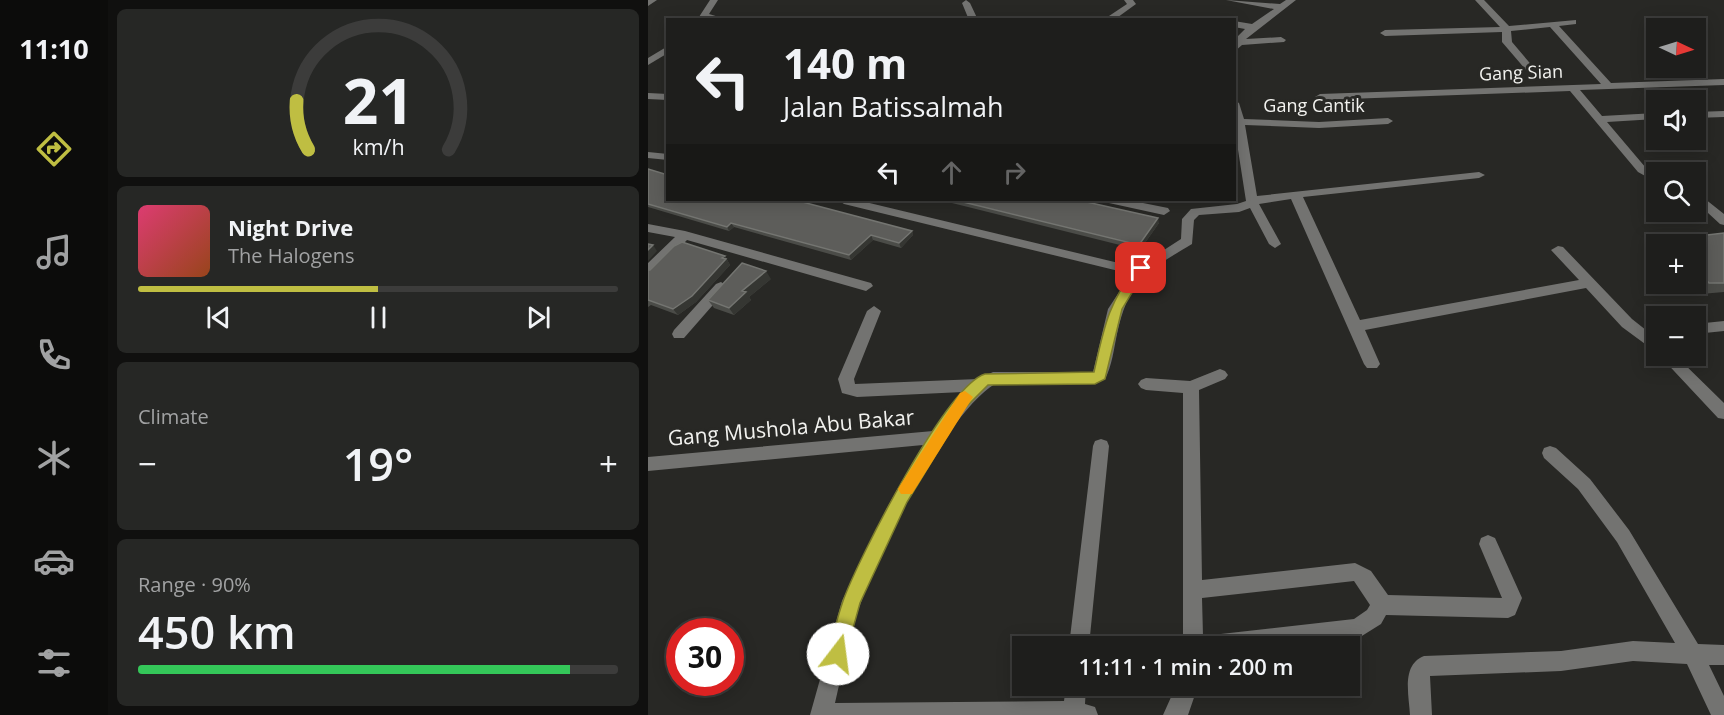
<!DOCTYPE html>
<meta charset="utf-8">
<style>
body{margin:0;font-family:"Open Sans",sans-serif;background:#262725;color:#f1f3f6;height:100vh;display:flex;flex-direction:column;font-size:22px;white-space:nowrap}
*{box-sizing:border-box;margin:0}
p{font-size:20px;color:#a1a2a3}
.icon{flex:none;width:33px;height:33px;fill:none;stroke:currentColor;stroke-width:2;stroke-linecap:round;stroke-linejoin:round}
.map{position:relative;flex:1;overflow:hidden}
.drawer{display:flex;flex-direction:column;gap:9px;padding:9px;background:#10100f;width:540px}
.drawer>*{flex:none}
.top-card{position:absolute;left:18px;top:18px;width:570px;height:183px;border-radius:0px;box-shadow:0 3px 15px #0003,0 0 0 2px #3c3c3b;background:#1e1e1c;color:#f1f3f6;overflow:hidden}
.needle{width:39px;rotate:94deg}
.buttons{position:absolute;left:998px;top:18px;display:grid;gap:12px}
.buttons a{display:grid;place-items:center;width:60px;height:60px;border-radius:0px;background:#1e1e1c;box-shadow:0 3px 15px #0003,0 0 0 2px #3c3c3b;font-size:30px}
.speed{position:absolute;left:18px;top:618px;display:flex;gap:12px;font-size:30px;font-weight:700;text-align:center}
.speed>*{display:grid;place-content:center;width:78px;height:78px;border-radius:50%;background:#1e1e1c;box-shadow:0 3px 15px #0003,0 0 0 2px #3c3c3b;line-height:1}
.speed .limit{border:9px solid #d22;background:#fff;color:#111}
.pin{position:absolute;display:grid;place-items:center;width:51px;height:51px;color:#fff;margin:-26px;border-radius:12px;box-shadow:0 3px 9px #0006}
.me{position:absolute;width:66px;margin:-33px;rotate:15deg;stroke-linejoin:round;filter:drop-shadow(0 0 4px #0008)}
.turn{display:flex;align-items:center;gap:21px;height:126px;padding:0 18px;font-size:27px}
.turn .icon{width:78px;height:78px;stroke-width:2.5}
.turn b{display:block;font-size:42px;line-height:51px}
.lanes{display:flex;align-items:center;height:57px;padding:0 18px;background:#0003;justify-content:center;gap:30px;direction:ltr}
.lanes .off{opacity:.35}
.big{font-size:45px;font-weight:600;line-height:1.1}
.drawer .card{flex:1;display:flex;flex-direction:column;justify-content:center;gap:9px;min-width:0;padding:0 21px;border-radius:9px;background:#262725}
.drawer .dial{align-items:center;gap:0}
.dial svg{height:156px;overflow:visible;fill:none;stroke:#3c3c3b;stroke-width:7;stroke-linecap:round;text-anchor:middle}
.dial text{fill:#f1f3f6;stroke:none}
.song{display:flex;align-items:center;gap:18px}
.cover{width:72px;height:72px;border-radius:9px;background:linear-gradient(135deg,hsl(340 70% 55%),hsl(20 70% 35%))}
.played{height:6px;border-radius:3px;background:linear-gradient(90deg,#bfbe42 50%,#3c3c3b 50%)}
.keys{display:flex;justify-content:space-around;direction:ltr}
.heat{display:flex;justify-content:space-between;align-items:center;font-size:33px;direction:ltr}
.charge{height:9px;border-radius:4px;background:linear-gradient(90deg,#34c759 90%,#3c3c3b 0)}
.trip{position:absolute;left:364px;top:636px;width:348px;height:60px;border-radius:0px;background:#1e1e1c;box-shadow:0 3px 15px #0003,0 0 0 2px #3c3c3b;font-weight:600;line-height:60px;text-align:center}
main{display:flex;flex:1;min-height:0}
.tabs{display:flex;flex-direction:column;width:108px;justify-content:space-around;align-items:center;background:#0c0c0b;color:#a1a2a3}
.tabs .icon{width:42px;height:42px}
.tabs .current{color:#bfbe42}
.tabs b{font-size:27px;color:#f1f3f6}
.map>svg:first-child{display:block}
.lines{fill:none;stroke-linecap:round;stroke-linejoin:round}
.minor{fill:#737371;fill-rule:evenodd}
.wall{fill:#4b4c48}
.shaded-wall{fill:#353632}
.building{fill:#5d5d5a;stroke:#747571;stroke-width:1.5}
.route{fill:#bfbe42;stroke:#7c7c2b;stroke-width:1.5}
.slow{fill:#f59e0b}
.labels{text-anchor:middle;stroke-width:6;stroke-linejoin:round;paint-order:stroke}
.far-street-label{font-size:18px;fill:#f2f2ef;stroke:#282825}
.street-label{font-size:21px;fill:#f2f2ef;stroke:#282825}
</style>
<main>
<nav class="tabs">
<b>11:10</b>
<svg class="icon current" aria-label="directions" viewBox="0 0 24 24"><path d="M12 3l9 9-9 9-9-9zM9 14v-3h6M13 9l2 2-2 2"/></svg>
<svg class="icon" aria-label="music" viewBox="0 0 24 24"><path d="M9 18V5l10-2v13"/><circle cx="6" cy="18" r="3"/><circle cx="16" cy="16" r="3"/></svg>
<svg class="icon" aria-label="phone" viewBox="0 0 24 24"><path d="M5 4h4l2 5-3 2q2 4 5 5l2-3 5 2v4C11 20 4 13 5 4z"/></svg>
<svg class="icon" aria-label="climate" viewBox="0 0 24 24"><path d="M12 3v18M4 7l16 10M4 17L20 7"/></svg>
<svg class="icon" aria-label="car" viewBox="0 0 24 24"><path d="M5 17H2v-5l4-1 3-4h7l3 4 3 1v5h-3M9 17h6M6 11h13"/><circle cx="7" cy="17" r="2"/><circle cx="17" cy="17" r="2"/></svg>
<svg class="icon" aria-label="filters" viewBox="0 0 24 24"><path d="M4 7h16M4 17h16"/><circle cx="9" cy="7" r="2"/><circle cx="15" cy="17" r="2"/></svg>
</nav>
<section class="drawer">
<div class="card dial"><svg viewBox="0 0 100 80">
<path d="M14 69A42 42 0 1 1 86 69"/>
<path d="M14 69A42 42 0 0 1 8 44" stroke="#bfbe42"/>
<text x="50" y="56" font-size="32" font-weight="700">21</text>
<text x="50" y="72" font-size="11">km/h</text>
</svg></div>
<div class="card">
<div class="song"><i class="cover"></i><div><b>Night Drive</b><p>The Halogens</p></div></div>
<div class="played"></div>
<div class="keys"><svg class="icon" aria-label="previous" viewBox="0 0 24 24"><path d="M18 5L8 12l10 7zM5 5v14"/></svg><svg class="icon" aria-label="pause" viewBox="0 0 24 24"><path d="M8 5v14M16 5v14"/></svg><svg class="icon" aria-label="next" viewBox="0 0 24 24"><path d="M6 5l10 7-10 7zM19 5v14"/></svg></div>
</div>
<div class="card"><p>Climate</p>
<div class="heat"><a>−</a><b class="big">19°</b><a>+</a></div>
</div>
<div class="card"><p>Range · 90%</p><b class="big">450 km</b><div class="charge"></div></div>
</section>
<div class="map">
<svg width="1076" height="715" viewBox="0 0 1076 715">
<rect width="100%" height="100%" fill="#282825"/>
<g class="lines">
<path class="minor" d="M0,0H9L0,6Z
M62,0H70L61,14L81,20H49Z
M318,0L322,3L330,20H321L314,3Z
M476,0H485L488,4L466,20H455L479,4Z
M578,0L632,4L638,0H648L598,39L633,37L638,40L636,42L594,45L586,52V40L597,29L586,27V21L604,24L626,9Z
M827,0H836L861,26L928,20V24L911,26L963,83L1076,79V85L932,90L954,116L1008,113V119L959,122L998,168L1008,173V182L990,172L922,91L672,100L667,97L672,94L953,84L902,27L863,31L864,42L886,68L881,71L878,70L854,42V32L737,36L732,33L737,30L852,27Z
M566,16L569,17L570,20H562Z
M383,17L406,20H379Z
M20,46V53L0,65V58Z
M0,93L20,94V100L0,99Z
M586,100L591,103L596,119L671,122L740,118L745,121L740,124L671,128L597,125L609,196L831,172L837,175L831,178L655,197L712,320L931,280L903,250L910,246L915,247L984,319L1008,338V352L974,327L938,288L717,330L732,364L729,368H719L716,364L643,199L611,204L633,244L627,248L621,244L602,208L591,212L551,215L546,220L544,244C499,271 481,279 469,334C466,348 464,366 457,379L447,384H347C298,413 228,557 209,614C200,643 194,673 187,703L416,701L418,686H438L437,704L447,707L450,715H162L194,601L239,508L275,445L0,471V457L285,431L315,392L209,397L194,393L190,379L219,311L226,306L233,311L206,379L207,384L330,379L345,372H445L460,309L483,274L196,204L190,200H209L479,265L485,270L533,239L534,219L543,209L589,204L598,201L586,124Z
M1076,111V117L1047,118V112Z
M0,152L20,154V160L0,158Z
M1047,191L1076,214V225L1072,224L1047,201Z
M459,200H480L520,208L522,211L516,215L461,203Z
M0,224L37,231L223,283L225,286L218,291L39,240L5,274L0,276V263L27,237L0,232Z
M73,282L80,287L78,290L36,338H26L24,334L26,330L68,284Z
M1076,321V331L1047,334V324Z
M1012,356H1028L1076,403V419L1070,418Z
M572,369L577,371L580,375L577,379L551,390L554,580L707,563L723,571L740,595L854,598L831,544L833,538L840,535L847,538L874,598L867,615L860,618L738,615L733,624L709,639L641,646H535V393L498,390L493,388L490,384L493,380L498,378L542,381ZM706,581L722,605L719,610L706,619L555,636L554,598Z
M453,439L459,441L461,446L441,646H421L445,446L447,441Z
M902,446L908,448L942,479L981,530L1050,644L1076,645V665H1061L1076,696V715H1063L1039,664L985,661L913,671L782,676L784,715H762C761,695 753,665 776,656L913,651L985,641L1027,643L969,542L930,489L896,458L894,453L896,448Z
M528,686H550L540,715H515Z"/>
</g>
<path class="wall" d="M0,169L20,175L264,231L265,235L253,248L225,240L203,260L86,227L81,231L0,207Z
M292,200H430L511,223L492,250Z
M1076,233V292L1053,294L1045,284H1047V244Z
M1024,239L1029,244H1021Z
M77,256L82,265L48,302L30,315L3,305L0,307V270Z
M123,279L101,297L103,300L86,315L66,308L60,300Z"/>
<path class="shaded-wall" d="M510,218L511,223L492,250L491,245Z
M83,223L86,227L81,231L79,227Z
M264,231L265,235L253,248L251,243Z
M223,235L225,240L203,260L201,255Z
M5,245L9,251L0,261V250Z
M77,256L82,265L48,302L30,315L25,309Z
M118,271L123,279L101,297L103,300L86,315L81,308L94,291Z"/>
<path class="building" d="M0,169L20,175V200H147L264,231L251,243L223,235L201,255L83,223L79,227L0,204Z
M307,200H430L510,218L491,245Z
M1076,233V283H1061L1047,267V244H1029L1024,239Z
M34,242L77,256L74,258L78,259L44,296L25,309L0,300V270H2L26,246Z
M0,244L5,245L0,250Z
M94,263L118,271L94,291L98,292L81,308L60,300Z"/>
<path class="route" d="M493,264L499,268L474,309L457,379L447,384L340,385L315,410L259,502L212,603L196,661L190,663L183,661L180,654C185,636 189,618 195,601C210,559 298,386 337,374L446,372C456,328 460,303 489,266Z"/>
<path class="slow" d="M317,391L325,397L264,494H253L250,489L253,484L312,393Z"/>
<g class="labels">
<g class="far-street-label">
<text transform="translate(873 73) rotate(-2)" y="6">Gang Sian</text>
<text x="666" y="112">Gang Cantik</text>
</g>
<g class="street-label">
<text transform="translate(143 428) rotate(-5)" y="7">Gang Mushola Abu Bakar</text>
</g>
</g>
</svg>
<div class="buttons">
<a><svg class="needle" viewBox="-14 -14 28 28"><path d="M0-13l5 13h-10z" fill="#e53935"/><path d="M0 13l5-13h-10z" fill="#a1a2a3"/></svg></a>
<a><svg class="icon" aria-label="sound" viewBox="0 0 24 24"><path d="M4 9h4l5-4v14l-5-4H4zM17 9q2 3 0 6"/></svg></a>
<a><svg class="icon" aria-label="search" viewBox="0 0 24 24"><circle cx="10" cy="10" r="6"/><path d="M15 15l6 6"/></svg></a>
<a>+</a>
<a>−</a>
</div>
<div class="speed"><div class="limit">30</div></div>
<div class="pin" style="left:493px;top:268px;background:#d93025"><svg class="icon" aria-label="arrive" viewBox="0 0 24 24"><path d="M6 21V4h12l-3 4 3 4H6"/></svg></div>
<svg class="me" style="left:190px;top:654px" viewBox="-20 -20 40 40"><circle r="19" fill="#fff"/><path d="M0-13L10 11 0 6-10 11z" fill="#bfbe42"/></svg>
<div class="trip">11:11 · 1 min · 200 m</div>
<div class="top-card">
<div class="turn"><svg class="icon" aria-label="left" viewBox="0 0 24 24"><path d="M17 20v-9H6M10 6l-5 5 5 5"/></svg><div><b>140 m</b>Jalan Batissalmah</div></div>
<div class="lanes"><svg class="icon" aria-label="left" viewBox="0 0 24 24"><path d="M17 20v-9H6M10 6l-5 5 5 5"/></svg><svg class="icon off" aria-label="ahead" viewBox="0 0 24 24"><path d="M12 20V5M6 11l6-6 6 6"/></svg><svg class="icon off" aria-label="right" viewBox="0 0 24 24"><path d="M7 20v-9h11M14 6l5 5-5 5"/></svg></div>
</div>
</div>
</main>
